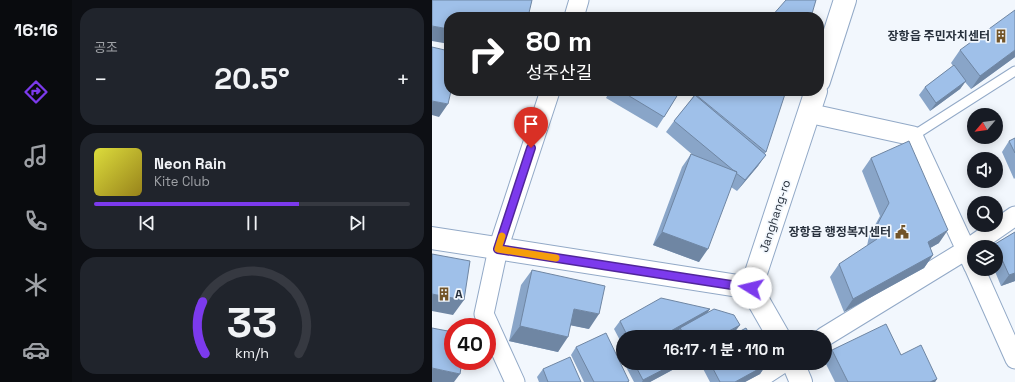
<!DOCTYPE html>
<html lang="ko">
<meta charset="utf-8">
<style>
body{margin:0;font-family:"Space Grotesk","Noto Sans KR",sans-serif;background:#20242c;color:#f1f3f6;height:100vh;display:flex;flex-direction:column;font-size:15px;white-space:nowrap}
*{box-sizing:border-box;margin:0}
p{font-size:13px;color:#9ea1a6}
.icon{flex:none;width:22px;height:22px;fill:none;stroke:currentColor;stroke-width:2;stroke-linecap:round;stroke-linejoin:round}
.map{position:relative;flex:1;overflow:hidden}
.panel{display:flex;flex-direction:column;gap:8px;padding:8px;background:#0d0f14;width:360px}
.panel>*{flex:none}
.hud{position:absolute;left:12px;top:12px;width:380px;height:84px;border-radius:16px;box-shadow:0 2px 10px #0003;background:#202124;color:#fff;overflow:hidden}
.needle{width:26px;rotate:241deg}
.buttons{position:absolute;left:535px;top:108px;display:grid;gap:8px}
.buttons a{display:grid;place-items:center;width:36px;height:36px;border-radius:50%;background:#171b24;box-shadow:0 2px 10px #0003;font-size:20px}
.speed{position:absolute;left:12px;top:318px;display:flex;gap:8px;font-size:20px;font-weight:700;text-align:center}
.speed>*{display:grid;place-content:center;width:52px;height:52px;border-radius:50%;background:#171b24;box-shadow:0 2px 10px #0003;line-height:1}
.speed .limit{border:6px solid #d22;background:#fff;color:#111}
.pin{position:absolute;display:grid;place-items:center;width:34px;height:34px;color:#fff;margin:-41px -17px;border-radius:50% 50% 50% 0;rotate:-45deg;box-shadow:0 0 4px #0007}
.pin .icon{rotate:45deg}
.me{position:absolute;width:44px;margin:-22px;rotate:279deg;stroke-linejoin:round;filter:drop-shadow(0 0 3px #0008)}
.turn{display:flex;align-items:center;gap:14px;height:84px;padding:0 16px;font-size:18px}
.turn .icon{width:52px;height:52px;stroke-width:2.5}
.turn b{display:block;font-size:28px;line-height:34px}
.big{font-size:30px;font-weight:700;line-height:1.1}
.panel .card{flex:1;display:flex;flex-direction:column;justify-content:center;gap:6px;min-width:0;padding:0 14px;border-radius:16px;background:#20242c}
.panel .dial{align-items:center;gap:0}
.dial svg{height:104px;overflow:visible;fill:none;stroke:#363941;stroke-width:7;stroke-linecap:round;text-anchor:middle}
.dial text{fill:#f1f3f6;stroke:none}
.song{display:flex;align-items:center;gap:12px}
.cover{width:48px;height:48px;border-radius:6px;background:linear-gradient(135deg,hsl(60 70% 55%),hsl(50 70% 35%))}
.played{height:4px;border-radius:2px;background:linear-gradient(90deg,#7c3aed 65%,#363941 65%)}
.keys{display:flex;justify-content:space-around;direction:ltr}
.heat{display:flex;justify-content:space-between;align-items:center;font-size:22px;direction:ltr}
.trip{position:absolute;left:184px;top:330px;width:216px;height:40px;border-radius:20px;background:#171b24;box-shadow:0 2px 10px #0003;font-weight:700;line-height:40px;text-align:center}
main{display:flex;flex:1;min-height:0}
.tabs{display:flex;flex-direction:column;width:72px;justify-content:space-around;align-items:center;background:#090b0e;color:#9ea1a6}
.tabs .icon{width:28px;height:28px}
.tabs .current{color:#7c3aed}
.tabs b{font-size:18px;color:#f1f3f6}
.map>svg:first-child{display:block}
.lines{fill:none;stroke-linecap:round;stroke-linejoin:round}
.lane-casing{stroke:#92a9c7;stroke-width:11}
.street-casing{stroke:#92a9c7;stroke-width:21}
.secondary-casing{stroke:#92a9c7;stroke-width:24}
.lane{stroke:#fff;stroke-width:9}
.street{stroke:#fff;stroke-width:19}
.secondary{stroke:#fff;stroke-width:22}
.wall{fill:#89a5c8}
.shaded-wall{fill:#6f86a3}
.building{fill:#9fc0e9;stroke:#6f86a3}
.route-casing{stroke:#51269a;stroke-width:10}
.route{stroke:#7c3aed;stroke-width:7}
.slow{stroke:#f59e0b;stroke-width:7}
.labels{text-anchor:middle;stroke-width:3.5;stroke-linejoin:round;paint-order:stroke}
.poi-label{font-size:12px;font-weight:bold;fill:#28313d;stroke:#f2f7fd;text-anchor:end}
.street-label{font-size:12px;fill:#28313d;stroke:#f2f7fd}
</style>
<main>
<nav class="tabs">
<b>16:16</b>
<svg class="icon current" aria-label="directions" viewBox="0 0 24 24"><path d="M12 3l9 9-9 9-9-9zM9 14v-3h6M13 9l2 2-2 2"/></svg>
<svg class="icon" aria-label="music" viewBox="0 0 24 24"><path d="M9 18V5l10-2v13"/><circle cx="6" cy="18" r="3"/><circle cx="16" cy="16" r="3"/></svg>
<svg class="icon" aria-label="phone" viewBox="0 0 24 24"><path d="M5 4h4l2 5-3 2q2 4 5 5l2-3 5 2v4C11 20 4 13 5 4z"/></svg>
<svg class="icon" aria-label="climate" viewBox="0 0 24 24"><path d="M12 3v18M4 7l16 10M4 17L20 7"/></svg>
<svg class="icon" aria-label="car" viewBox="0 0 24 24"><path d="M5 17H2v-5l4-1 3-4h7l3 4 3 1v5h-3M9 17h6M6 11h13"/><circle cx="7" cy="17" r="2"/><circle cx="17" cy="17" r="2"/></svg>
</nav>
<section class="panel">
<div class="card"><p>공조</p>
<div class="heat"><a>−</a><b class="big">20.5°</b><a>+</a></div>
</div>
<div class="card">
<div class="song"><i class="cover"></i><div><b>Neon Rain</b><p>Kite Club</p></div></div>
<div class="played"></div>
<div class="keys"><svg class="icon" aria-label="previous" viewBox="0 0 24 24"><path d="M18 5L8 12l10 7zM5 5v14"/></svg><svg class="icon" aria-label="pause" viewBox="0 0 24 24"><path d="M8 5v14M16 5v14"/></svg><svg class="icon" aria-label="next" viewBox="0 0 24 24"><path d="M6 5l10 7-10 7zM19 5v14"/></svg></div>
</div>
<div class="card dial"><svg viewBox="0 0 100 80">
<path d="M14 69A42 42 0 1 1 86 69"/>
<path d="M14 69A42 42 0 0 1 12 29" stroke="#7c3aed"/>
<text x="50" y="56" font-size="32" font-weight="700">33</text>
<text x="50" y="72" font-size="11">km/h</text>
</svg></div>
</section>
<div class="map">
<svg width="583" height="382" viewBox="0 0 583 382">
<rect width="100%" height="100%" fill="#f2f7fd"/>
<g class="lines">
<g class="lane-casing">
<path id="lane" d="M481,136L583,71"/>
</g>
<g class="street-casing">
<path id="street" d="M142,17L147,0
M376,113L481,136L542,267
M543,269L583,359
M392,337L534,250L583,216
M83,382L52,314L66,249L118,91
M322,382L351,363"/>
</g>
<g class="secondary-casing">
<path id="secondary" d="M387,81L413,0
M0,238L319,288
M347,337L319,288L384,91
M361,363L369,382"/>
</g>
<use href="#lane" class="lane"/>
<use href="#street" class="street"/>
<use href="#secondary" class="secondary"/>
</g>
<path class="wall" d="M528,50L583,57L539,89L533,82L528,89L498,111L487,95L493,87L521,66L519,63Z
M178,91H248L232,117L225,128L174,98Z
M263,94L334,152L326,166L305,191L299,187L267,262L221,245L250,167L259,154L262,156L234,132L242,121L258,101Z
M583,138V178L582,179L570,152L577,141Z
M439,158L507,243L498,248L501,255L492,268L412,312L398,277L407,264L435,246L437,236L448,216L430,171Z
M583,232V281L569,286L562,269H564V247H562L563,244Z
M100,270L157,329L139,325L126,352L77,341L89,285Z
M278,309L276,312L302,333L295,337H243V336L246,332L238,337H191V346L182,329L188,321Z
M144,347L197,381V382H152L139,355Z
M400,350L505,379L503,382H403L393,362V360Z
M192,363H248L244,368L218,382H202Z
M268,363H333L334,365L328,374L313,382H278Z
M111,369L149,382H107L105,377Z"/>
<path class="shaded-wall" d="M0,26L17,29V44L0,41Z
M583,50V57L539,89L548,76Z
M534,81L528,89L498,111L504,103Z
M0,101L16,104L7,117L0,115Z
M334,155L326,166L305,191L313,180Z
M516,230L507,243L486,255L496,242Z
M230,232L276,249L267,262L221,245Z
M501,255L492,268L412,312L421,299Z
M583,273V281L569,286L577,275Z
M0,294L32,300L21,315L0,311Z
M142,309L167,314L157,329L132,324Z
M278,309L272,317L248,328L246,332L237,337H228Z
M308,325L302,333L295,337H286Z
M88,326L136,337L126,352L77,341Z
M244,363H248L244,368L218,382H210L211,380Z
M334,365L328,374L313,382H303Z
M0,368L28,374L22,382H0Z
M505,379L503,382H498Z"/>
<path class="building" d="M0,0H100L96,17H17V29L0,26Z
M354,0H384L379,17H339Z
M583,10V50L548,76L528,50Z
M0,47L17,51V91H19L16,104L0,101Z
M522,65L534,81L504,103L493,87Z
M189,91H248L232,117Z
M266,91H354L334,152L263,94Z
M263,95L334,155L313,180L304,173L305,172L301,170L242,121Z
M583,138V153L577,141Z
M477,141L516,230L496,242L501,255L421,299L407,264L445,239L444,234L446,223L457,203L439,158Z
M259,154L305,172L276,249L230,232Z
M583,232V273L577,275L563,244Z
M0,254L38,261L32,300L0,294Z
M100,270L173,286L167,314L142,309L136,337L88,326Z
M229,298L278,309L228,337H196L188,321Z
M282,309L302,315L308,325L286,337H254L248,328Z
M454,324L469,355L489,345L505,379L498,382H416L400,350Z
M0,328L21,332V361H30L28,374L0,368Z
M314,328L319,337H297Z
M174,333L197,381L195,382H162L144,347Z
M236,335L238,337H231Z
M138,357L149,382H116L111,369Z
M202,363H244L211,380Z
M278,363H333L334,365L303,382H288Z"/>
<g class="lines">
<g class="route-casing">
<path id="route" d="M99,148L66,249L319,288"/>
</g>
<use href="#route" class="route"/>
<path class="slow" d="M70,236L66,249L124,258"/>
</g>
<defs>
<g id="building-bare" transform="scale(1.08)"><path d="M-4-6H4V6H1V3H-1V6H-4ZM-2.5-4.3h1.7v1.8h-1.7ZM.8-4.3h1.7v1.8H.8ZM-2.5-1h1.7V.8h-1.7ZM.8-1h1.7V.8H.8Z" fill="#725428" stroke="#f2f7fd" stroke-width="2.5" paint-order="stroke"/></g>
<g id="civic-bare" transform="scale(1.08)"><path d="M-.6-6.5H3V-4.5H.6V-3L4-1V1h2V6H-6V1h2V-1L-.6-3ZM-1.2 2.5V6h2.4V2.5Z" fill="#725428" stroke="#f2f7fd" stroke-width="2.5" paint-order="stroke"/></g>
</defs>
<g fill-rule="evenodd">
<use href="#building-bare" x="569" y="36"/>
<use href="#civic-bare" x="470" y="232"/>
<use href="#building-bare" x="12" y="294"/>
</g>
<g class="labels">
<g class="poi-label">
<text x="558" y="40">장항읍 주민자치센터</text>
<text x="459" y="236">장항읍 행정복지센터</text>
<text x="23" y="298" text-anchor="start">A</text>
</g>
<g class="street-label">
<text transform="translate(343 216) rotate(-72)" y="4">Janghang-ro</text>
</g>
</g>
</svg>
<div class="buttons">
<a><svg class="needle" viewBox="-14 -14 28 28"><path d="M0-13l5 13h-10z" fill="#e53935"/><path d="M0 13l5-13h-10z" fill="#9ea1a6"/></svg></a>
<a><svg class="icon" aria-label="sound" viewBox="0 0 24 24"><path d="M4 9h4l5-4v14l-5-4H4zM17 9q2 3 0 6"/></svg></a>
<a><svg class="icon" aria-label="search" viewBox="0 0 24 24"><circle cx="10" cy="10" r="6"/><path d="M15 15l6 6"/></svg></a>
<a><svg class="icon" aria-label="layers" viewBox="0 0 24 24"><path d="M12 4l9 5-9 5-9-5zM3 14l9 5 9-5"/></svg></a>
</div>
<div class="speed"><div class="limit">40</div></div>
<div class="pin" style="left:99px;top:148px;background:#d93025"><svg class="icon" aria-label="arrive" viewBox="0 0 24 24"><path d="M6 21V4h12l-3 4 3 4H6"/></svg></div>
<svg class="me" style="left:319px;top:288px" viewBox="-20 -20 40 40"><circle r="19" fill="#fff"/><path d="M0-13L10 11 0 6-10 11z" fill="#7c3aed"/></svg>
<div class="trip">16:17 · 1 분 · 110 m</div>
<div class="hud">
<div class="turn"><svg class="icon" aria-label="right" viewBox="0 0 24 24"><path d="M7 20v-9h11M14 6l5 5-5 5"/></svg><div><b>80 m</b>성주산길</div></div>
</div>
</div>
</main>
